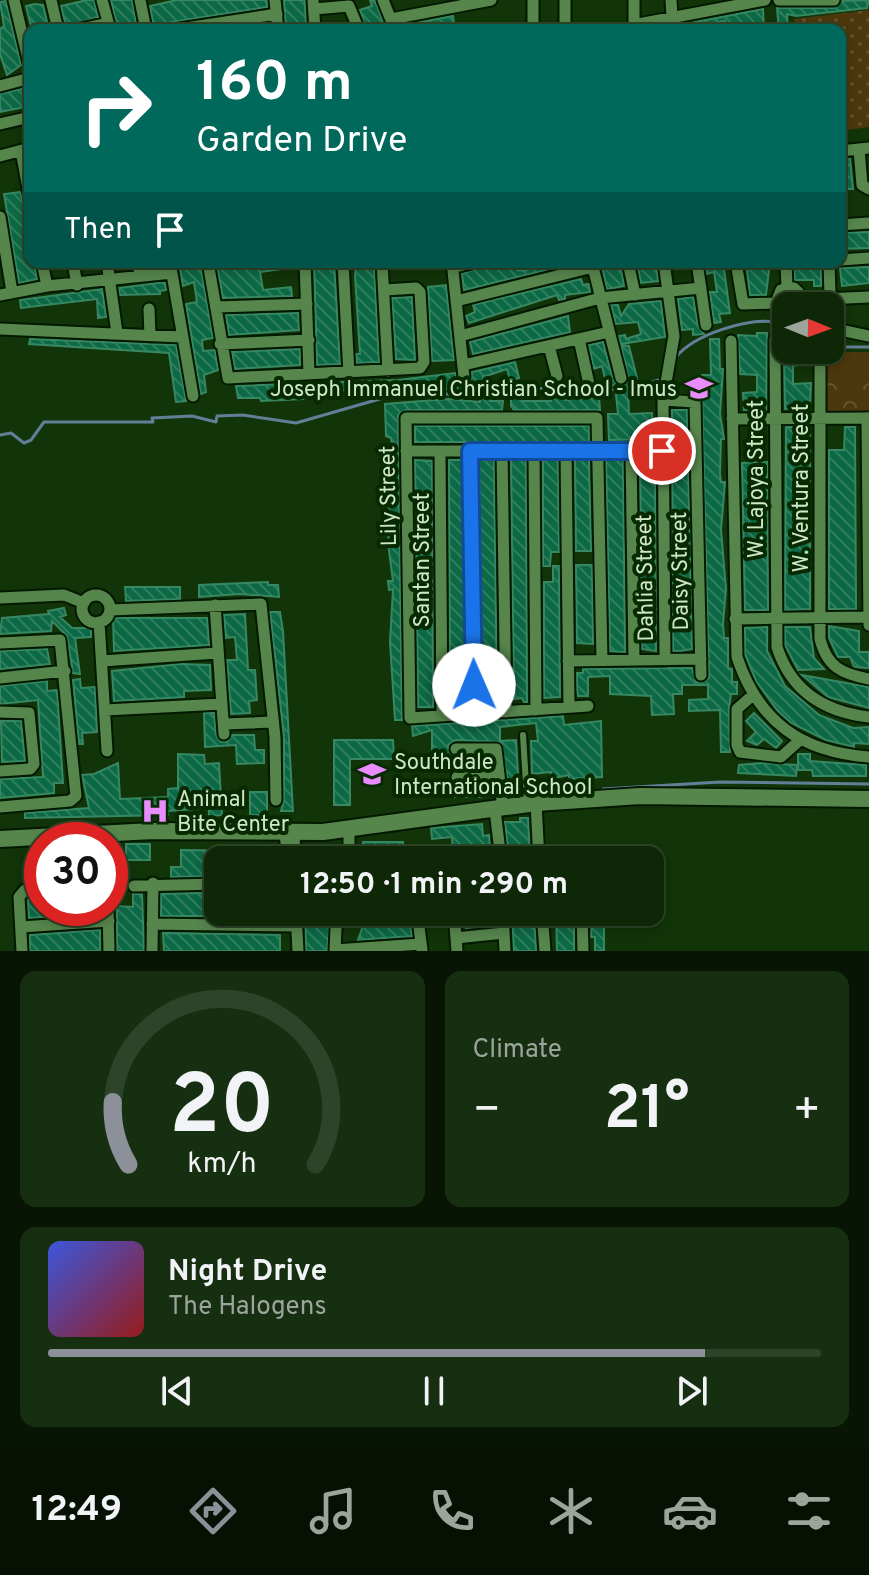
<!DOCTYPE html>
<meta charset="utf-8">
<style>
body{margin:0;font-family:Overpass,sans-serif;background:#172f11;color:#f1f3f6;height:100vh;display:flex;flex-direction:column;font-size:30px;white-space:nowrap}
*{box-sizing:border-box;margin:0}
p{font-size:26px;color:#9ba59b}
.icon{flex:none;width:44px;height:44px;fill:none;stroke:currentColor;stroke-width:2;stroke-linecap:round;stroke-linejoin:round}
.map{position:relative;height:951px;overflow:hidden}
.sheet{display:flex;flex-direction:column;gap:20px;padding:20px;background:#081504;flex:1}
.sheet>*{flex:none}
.banner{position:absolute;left:24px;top:24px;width:822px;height:244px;border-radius:16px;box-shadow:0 4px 12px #0003,0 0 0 2px #2e4428;background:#00695c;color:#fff;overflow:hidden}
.needle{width:52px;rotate:91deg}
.controls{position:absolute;left:772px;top:292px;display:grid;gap:16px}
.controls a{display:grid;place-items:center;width:72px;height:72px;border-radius:16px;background:#0e2707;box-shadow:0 4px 12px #0003,0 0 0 2px #2e4428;font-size:40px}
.speed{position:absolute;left:24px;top:822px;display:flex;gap:16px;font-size:40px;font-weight:700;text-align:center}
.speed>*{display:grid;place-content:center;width:104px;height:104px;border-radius:50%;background:#0e2707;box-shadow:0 4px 12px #0003,0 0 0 2px #2e4428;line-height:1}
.speed .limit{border:12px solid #d22;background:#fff;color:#111}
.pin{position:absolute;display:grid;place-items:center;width:68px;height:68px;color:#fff;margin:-34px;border:4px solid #fff;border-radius:50%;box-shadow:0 2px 8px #0007}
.me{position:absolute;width:88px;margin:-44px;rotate:359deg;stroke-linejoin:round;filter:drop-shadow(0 0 6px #0008)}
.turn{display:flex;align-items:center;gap:28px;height:168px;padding:0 40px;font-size:36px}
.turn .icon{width:104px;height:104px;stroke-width:2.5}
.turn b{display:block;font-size:56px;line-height:68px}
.then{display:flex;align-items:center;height:76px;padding:0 40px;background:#0003;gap:16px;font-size:30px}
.big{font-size:60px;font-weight:700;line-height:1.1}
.sheet .widget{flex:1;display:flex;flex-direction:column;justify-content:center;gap:12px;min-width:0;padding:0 28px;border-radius:16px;background:#172f11}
.sheet .dial{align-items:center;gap:0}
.dial svg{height:208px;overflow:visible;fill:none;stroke:#2e4428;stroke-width:7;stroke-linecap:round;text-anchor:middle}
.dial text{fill:#f1f3f6;stroke:none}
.song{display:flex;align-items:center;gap:24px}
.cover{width:96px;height:96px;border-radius:12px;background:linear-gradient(135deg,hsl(230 70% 55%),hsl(0 70% 35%))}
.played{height:8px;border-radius:4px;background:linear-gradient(90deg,#8c9099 85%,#2e4428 85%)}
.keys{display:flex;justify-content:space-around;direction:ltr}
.heat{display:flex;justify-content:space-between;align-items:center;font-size:44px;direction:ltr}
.sheet .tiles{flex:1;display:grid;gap:20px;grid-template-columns:1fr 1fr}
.widget:last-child{grid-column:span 2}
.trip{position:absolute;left:204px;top:846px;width:460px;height:80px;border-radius:16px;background:#0e2707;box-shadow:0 4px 12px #0003,0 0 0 2px #2e4428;font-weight:700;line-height:80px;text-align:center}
.dock{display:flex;height:128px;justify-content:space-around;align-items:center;background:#061003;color:#9ba59b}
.dock .icon{width:56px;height:56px}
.dock .selected{color:#8c9099}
.dock b{font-size:36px;color:#f1f3f6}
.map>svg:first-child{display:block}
.grass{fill:url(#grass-dots)}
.forest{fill:url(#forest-crowns)}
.garden{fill:#4d370c}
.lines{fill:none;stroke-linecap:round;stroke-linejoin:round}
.stream{stroke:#627f98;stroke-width:3}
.building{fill:url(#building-back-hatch);stroke:#378862;stroke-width:2}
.service-casing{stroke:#031a00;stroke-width:10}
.minor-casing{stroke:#031a00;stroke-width:15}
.secondary-casing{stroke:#031a00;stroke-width:20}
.service{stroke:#57864d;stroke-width:6}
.minor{stroke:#57864d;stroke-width:11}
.secondary{stroke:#57864d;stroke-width:16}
.route-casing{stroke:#114b97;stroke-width:20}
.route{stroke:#1a73e8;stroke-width:14}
.labels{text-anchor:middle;stroke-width:8;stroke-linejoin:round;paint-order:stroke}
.poi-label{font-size:22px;fill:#cde7c8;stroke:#072a01;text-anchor:start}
.street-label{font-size:22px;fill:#cde7c8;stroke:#072a01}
</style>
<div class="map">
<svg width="869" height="951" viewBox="0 0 869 951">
<defs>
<pattern id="grass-dots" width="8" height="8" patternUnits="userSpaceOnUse" patternTransform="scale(2)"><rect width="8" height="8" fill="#4d370c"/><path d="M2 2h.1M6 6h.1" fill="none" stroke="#65542e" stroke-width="1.8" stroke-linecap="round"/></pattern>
<pattern id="forest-crowns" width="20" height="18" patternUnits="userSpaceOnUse" patternTransform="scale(2)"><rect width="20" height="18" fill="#4d370c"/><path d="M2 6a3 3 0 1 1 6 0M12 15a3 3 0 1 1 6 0" fill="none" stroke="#65542e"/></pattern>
<pattern id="building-back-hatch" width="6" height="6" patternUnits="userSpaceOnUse" patternTransform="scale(2)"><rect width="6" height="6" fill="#0c6945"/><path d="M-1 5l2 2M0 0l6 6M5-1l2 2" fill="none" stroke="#2e7e5e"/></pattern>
</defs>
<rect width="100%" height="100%" fill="#123409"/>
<path class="grass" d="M869,10V127L840,131V30H795L794,19Z"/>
<path class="forest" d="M827,352H869V412H826Z"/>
<path class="garden" d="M831,352H869V376L831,375Z"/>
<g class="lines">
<path class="stream" d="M830,347H869
M791,350H805
M676,357C695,334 747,318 776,322L786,343
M627,389L659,380
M0,435L11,433L24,443L31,440L44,422H153L152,418L192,416L216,422L217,416L243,415L296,423L383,398L565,387L619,390
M603,789L720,782L869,784
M507,798L519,796"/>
</g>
<path class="building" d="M87,0H94L98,17L66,27L61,6Z
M111,0H132L137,30H118Z
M177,0H267V7L172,22L154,28L150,6Z
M284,0H305L306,30H286Z
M370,0H375L386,30H367L360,10L372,6Z
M869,0L867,8L796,16L787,14L788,30H779L777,8H834L842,1Z
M6,1L21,65L7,75L0,54V29L4,26L0,2Z
M35,4L43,5L49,30H32L26,6Z
M763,9L764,30H727L725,21L678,30H654Z
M453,16L455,30H408L406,25Z
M30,87V106L0,112V94Z
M850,158L853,189H840V159Z
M20,192L30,219V262H34L37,279L19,283L4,194Z
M869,232V248L840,249L841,233Z
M179,262H200L213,338L202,340L203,351L215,350L216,359L218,370L204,375L206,392L201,394L186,304L197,302L194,282L183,286Z
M271,262H297V267L260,272L263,290L291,287L292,296L223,298L217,266Z
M314,262H334L340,364L317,365Z
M494,262H516L517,270L525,271L545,262L571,264L464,290L462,274Z
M601,262H620L624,286L607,289Z
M637,262H656L658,281L641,283Z
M706,262H723L730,313L719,314L721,322L714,323L710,292H717L714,272L707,274Z
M746,262H770L766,295H750Z
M794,262L821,263V286H814V280H795Z
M365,264H374L379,362L357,363L356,354H360L355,276L356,266Z
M869,267V283L842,286L840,268Z
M581,279L583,285L589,284L590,292L565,295V299L559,300L557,295L469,323L466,316L475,312L473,305Z
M165,282L166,290L160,291V294L120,295L119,288Z
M446,285L454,360L432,361L428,287Z
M102,289L106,317L98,318L97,299L21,308L20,300Z
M412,297L415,360L396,359L392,298Z
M693,297L698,326L704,334L693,335V329L682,330L678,299Z
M661,301L665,337L621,344L619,336L625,335L626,339L641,334L638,322L616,324L611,305H618L621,316L629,304Z
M298,313L299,330L229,335L226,315Z
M568,316L570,332L473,354L470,342Z
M757,333H767L766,410H744L743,393L757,392V375L740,374L738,335L757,336Z
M30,339L176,345L186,401L176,402L169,353L29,344Z
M710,339H719L720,369H723L720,414L724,439H721L720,474L721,482H725L721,530L726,589L723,624L724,638H728V668L732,669V682H737V694H731L729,708L730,752H721L720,710L689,711V700L708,699V685H682V694H673L674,714L652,715L651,696L610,694V676L588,677V696H578L577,689V673H583V669L692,668L696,682L702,683L709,678L702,397V375H711Z
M603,342L613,380L619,386L629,380L621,345L629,346L637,378V389L628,388L629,414L652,413L653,439L609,440L608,414H618L615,385L607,387L602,366L594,369L589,345Z
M300,349V365L235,369L232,352Z
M784,355H811V363L793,366V384L811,383L810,407L805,409H785Z
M515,362L519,378L510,380L507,369L483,377L490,401H503L502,410H406L398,415L402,720H395L390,642L393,589L389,590L388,581H393L388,543L392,444L391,438L386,436L385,404L448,399L480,402V386L447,390L445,383L391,390H346L302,395L303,399L261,401L260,398H238L236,386L398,380L455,373L458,383L464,385L471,381L472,372Z
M565,392V400L599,397L600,410H514L511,406V396L522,395L523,401H551V393Z
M672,410H687L692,649L681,651H673Z
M415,426H589V442H415Z
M786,427H810V609L785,610Z
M845,427H855L856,609H829V450H844Z
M415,460L432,461L433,707H418Z
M449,460H462L466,705H450Z
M479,460H494L497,704L483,705Z
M511,460H526L527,702H524L522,698L514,699Z
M543,460H558L559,552H551L550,566H543Z
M575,460H589L591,551H576Z
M606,460H623L625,652L610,651Z
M640,460H655L656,651L642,649Z
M767,462L768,610H745L742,463Z
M576,565H592L593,644L577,643Z
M553,566H559L560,697L544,698V582H553Z
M268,582V585H278L279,597L240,594L199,597V585Z
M125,587H180V599L126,601Z
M64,608L66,615L60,617L72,628H91V637L75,638L80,674L73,673L67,636L52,621L51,631L0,634L2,618L49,614L48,611Z
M270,612H280L283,631L293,811H281L284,800V737Z
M245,614L248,670H255L257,700L249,701L250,713L231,714L227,660H237L235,637L226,638L224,615Z
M113,618H207L209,645L114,651Z
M829,626L859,631V652H869V668L854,667L850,657H838L829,638Z
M767,627V651L785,686L819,715L853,728L869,727V744L854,743V747L826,740L791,723L777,710L756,681L745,654V628Z
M785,627H810L814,658L824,669L798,670L785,645Z
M47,649L50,664L0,669V651Z
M182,664L210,665L211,690L184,691V697L114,701L112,671Z
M802,675L869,687V708L828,697Z
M80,679L81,688L95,687L97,732L82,733L83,744H79L73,680Z
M47,681V691L57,690L63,783H54V793L0,798V779L43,777L38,700L0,704V686Z
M204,713H214L216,735L221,742L228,741L232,735H254L255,750H264V763L237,764L236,745L205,747Z
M754,713L782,741L776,748L764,739L757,745L747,741L756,732L746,721Z
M563,716L564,725L601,721L602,777L569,779V775L549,779L551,772L532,774L531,741H538L536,723L500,727V741L516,740L519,793H510L501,742L456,740L448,745L452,757L488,758L489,766H432V730L413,736L412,726Z
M1,721H21L25,761L2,762Z
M334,740H393L394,759H350V805H334Z
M178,754L204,755L205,764L219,763L222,815L209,816V808L168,811V815L25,818V813L89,808L82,775L94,774L118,763L120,799L168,797V789L178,788Z
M798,754H810V761L866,765V776H813L812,770H798Z
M762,763L797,765L796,776L738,773L739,765Z
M485,784V797H455V786Z
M250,792H267V815H250Z
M520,818H528L530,860H509L505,822H520Z
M482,824L483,836L489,835L490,849L453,853L452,837L432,839L431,828Z
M363,842H403L404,854H363Z
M126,844H150V860H126Z
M181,850L260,851V860H218V876L171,877V867H181Z
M198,893L218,894V916H161V894Z
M133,894H142L144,951H117V906L133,907Z
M42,899V908H100V913L29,918L28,900Z
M305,912H331L327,951H306Z
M466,912H492L495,925L466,928Z
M512,912H534L536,951H514Z
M556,912H574V951H557Z
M593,912H604V951H595V937H591Z
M385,917H409L412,936L358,940L364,923Z
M100,930V951H30V935Z
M163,933L280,935V951H164Z"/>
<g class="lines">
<g class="service-casing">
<path id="service" d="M523,735L527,801"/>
</g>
<g class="minor-casing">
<path id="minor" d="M14,0L30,67
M51,0L58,30
M102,0L110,29
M140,0L146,30
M275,0L278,30
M313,0L315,30
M383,0L395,30
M533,0V30
M634,0V29
M671,0L672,17
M779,0H834
M314,9L349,6L359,30
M391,19L491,0
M633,25L765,0
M76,30L108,23
M173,30L277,14
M565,30V0
M0,86L30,78
M0,124L30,117
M859,150L862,185L869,189
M21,151L30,199
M840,151L869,148
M0,156L30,148
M0,217L12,292
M840,225L869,223
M840,260L869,258
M42,262L47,286
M73,262L77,285
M107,262L117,333
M138,262L140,276
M170,262L193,396
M208,262L228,378L420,368L424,362L420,292L416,288L385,290
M305,262L309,374
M343,262L349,374
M382,262L388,371
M628,262L635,295
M664,262L674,336L663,400L665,660
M697,262L706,325
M736,262L743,304L776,303
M786,262L787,288
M829,262L831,328L869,336
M592,263L621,378
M0,295L47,286L172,273
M801,300L869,297
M456,301L593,267
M216,307L307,304
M149,309L150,336
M786,312L776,303L781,290L794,288L799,293L801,303
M0,329L182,337
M460,336L600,298L701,288
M579,339L589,384
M775,339L777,647C791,691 825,712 869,717
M731,341L737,657C759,723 802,752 869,757
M220,344L309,340
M549,346L557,376
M820,357V639C827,667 842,674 869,679
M463,365L609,332
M464,377L453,271L455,267L476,262
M663,400L695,402L701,675
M867,418L869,625
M732,419L869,418
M406,451H662
M440,451L442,716
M470,451L475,714
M502,451L506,712
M534,451L536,710
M566,451L569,707
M631,451L634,660
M82 609a14 14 0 1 1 28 0a14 14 0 1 1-28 0Z
M0,598L64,595L84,603
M215,605L224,734
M110,610L261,604L275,737L276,800
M735,619L866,617
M99,622L107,751
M0,643L60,640L76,796L70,801L0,807
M102,661L217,653
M568,661L701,659
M0,678L65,671
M754,694L737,709V745L740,752L781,757L800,740
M588,706L410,718L406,418H597L602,660
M105,710L222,704
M0,712L29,713L34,764L30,769L0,771
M224,724L272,722
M456,749H496L503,809
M457,777L499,774
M536,803L539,860
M495,810L501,860
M294,833L295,860
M285,834L288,860
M349,860V827
M468,860L501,857
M134,886L218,884
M108,908L109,951
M296,912L298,951
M417,912L422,950
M454,912L457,951
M503,912L505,951
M542,912L545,951
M582,912L583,951
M152,924L297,926
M21,927L109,921
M456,938L504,933
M335,950L421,944
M22,951L19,897L25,890L42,889
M152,951L153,883
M335,951L336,928L341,917L379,912"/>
</g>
<g class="secondary-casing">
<path id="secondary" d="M0,839L153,831L323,832L536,803L640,796L869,799"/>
</g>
<use href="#service" class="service"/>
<use href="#minor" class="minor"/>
<use href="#secondary" class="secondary"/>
</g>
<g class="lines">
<g class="route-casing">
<path id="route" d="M474,685L470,451H662"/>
</g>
<use href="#route" class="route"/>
</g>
<defs>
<g id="school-bare" transform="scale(2.16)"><path d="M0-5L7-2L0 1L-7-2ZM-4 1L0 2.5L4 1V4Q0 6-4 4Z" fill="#e98dfe" stroke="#072a01" stroke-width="2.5" paint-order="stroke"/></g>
<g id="hospital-bare" transform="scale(2.16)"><path d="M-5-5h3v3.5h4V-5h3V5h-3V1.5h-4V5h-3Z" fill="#e98dfe" stroke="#072a01" stroke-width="2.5" paint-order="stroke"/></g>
</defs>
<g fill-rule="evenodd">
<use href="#school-bare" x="699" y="388"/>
<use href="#school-bare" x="372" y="774"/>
<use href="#hospital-bare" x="155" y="811"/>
</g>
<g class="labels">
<g class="poi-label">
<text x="677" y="396" text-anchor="end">Joseph Immanuel Christian School - Imus</text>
<text x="394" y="769">Southdale<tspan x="394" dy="25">International School</tspan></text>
<text x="177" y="806">Animal<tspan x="177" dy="25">Bite Center</tspan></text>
</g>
<g class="street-label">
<text transform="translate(755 479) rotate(-90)" y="8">W. Lajoya Street</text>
<text transform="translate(800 488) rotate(-90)" y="8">W. Ventura Street</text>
<text transform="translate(387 496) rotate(-91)" y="8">Lily Street</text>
<text transform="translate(421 560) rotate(-90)" y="8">Santan Street</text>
<text transform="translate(679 571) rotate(-91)" y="8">Daisy Street</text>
<text transform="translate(644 578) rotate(-91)" y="8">Dahlia Street</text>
</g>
</g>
</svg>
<div class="controls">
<a><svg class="needle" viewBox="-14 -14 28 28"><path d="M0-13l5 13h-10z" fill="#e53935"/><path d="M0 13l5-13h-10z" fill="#9ba59b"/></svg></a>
</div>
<div class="speed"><div class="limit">30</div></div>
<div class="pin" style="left:662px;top:451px;background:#d93025"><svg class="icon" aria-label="arrive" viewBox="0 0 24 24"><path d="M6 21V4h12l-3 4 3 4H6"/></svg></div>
<svg class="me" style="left:474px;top:685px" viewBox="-20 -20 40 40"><circle r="19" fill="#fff"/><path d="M0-13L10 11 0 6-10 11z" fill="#1a73e8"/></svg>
<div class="trip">12:50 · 1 min · 290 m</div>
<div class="banner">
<div class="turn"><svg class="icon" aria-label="right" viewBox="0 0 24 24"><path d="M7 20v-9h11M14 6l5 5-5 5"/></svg><div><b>160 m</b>Garden Drive</div></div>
<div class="then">Then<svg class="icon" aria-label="arrive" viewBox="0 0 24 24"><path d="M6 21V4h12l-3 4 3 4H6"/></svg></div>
</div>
</div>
<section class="sheet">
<div class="tiles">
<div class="widget dial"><svg viewBox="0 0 100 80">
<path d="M14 69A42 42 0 1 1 86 69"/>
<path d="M14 69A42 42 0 0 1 8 45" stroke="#8c9099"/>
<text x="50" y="56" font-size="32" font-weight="700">20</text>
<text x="50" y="72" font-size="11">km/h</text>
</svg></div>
<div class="widget"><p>Climate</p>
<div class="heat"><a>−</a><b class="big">21°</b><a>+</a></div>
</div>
<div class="widget">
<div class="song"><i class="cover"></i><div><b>Night Drive</b><p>The Halogens</p></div></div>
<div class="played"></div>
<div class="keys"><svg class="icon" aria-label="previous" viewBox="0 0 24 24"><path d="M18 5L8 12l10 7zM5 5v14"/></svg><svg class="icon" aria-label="pause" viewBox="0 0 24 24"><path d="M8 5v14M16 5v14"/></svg><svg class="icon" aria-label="next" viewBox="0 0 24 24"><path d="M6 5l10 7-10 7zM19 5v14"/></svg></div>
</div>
</div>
</section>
<nav class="dock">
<b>12:49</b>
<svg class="icon selected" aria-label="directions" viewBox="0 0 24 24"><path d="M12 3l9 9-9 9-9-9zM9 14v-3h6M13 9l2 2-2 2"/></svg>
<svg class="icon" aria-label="music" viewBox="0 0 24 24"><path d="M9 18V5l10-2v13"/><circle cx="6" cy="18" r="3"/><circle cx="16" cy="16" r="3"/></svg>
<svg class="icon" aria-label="phone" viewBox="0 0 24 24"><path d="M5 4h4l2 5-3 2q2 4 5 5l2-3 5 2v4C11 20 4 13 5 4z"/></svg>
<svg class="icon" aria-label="climate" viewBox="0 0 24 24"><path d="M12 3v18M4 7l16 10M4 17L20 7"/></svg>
<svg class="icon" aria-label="car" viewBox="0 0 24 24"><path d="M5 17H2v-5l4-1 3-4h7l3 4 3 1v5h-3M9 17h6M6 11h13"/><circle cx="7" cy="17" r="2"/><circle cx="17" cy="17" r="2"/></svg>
<svg class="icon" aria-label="filters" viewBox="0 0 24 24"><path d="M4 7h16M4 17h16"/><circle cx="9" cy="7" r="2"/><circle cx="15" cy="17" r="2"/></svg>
</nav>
